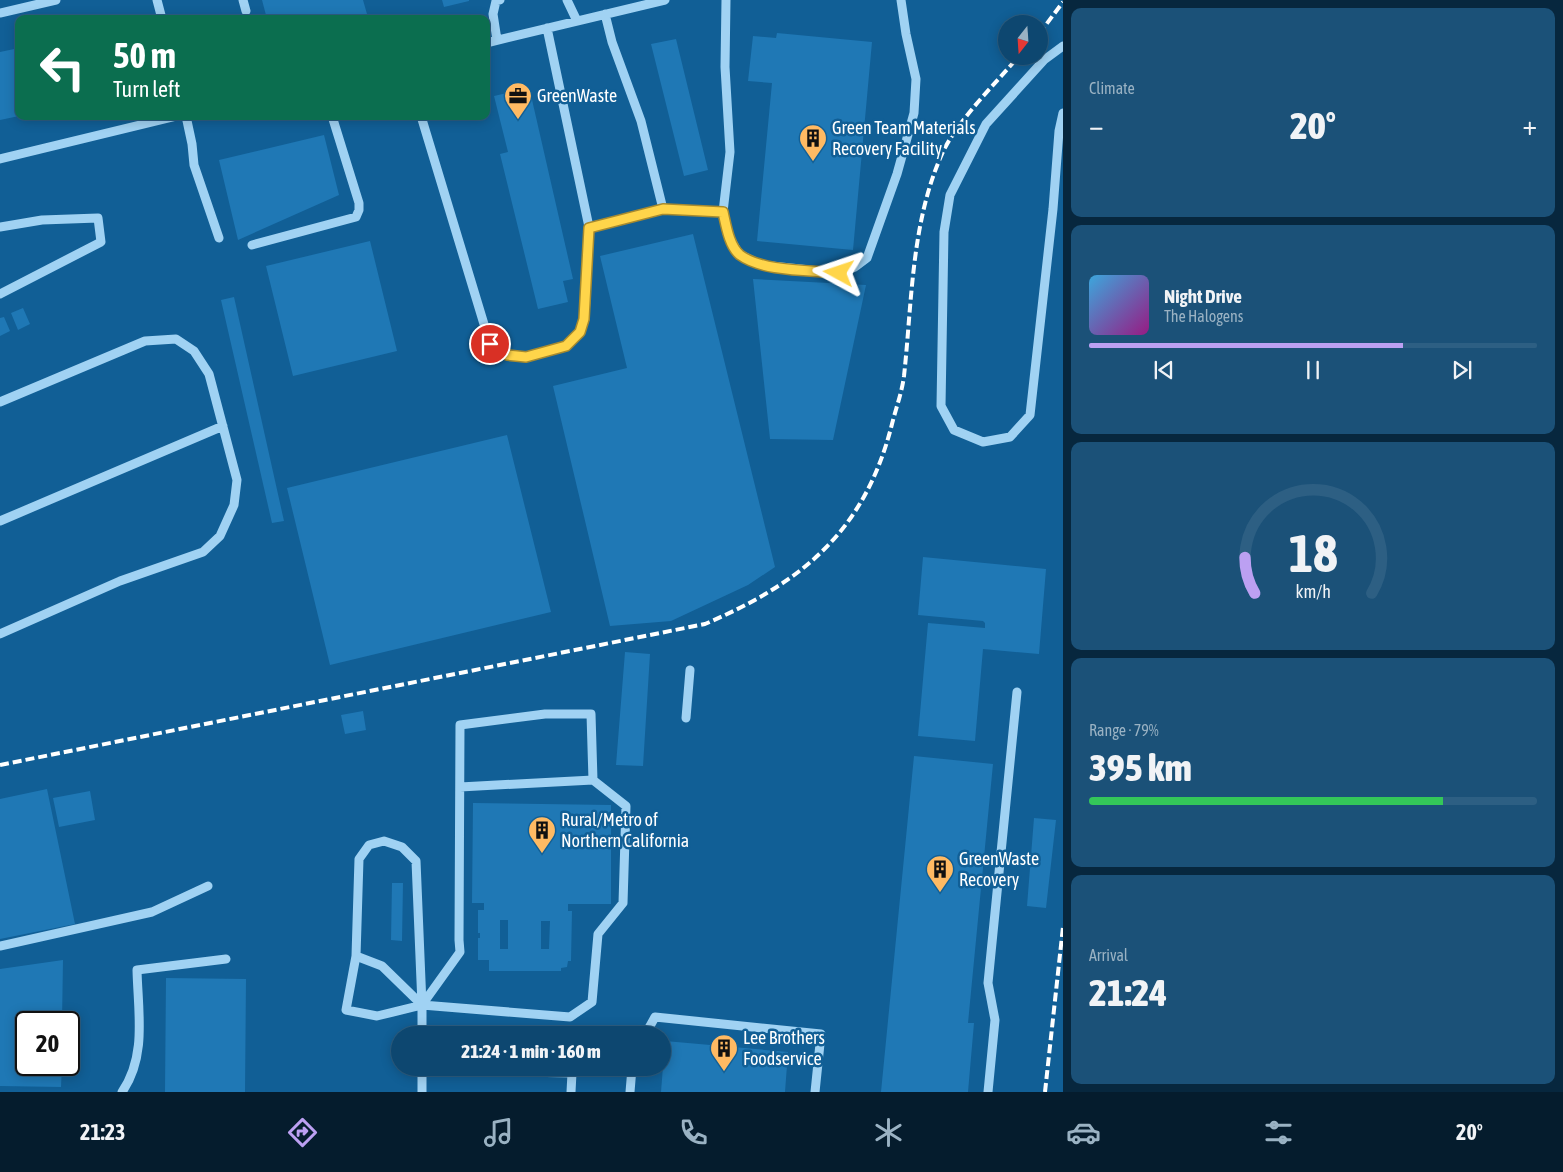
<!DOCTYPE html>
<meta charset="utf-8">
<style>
body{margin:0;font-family:"Asap Condensed",sans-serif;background:#1b5178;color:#f1f3f6;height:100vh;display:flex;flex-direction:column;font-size:19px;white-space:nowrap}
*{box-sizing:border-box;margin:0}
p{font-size:16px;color:#9ab2c3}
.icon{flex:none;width:28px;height:28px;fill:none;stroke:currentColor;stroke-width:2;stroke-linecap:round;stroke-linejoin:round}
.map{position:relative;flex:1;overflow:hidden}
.drawer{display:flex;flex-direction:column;gap:8px;padding:8px;background:#07273e;width:500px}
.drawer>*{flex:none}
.hud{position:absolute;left:15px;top:15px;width:475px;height:105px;border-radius:10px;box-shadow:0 2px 12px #0003,0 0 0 1px #2d5f83;background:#0b6e4f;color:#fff;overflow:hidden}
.needle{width:32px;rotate:197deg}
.tools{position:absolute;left:998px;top:15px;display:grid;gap:10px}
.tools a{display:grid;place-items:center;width:50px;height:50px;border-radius:50%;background:#0d4770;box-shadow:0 2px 12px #0003,0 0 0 1px #2d5f83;font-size:25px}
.speed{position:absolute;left:15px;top:1011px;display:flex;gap:10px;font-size:25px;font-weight:700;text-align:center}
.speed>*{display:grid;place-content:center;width:65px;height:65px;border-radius:50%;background:#0d4770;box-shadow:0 2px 12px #0003,0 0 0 1px #2d5f83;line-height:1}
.speed .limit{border:2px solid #111;border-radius:8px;background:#fff;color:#111}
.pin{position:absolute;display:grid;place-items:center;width:42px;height:42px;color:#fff;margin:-21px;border:2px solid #fff;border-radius:50%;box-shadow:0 1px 5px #0007}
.me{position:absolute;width:55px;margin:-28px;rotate:275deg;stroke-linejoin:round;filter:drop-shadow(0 0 4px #0008)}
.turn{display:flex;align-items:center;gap:18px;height:105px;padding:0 15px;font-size:22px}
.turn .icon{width:65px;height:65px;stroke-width:2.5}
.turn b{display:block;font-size:35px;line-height:42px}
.big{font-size:38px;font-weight:800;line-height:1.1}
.drawer .widget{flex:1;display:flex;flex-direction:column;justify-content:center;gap:8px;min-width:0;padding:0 18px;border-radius:10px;background:#1b5178}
.drawer .dial{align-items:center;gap:0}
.dial svg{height:130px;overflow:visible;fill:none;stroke:#2d5f83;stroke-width:7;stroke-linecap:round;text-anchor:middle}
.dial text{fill:#f1f3f6;stroke:none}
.song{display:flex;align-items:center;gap:15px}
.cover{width:60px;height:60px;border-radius:8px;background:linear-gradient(135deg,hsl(200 70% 55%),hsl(310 70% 35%))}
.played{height:5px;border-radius:2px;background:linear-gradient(90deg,#bca0f2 70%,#2d5f83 70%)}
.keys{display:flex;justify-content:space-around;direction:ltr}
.heat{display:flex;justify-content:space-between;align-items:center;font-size:28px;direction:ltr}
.charge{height:8px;border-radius:4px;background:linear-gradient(90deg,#34c759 79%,#2d5f83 0)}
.trip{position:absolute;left:391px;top:1026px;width:280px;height:50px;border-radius:25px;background:#0d4770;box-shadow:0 2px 12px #0003,0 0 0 1px #2d5f83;font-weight:800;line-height:50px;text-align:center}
.dock{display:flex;height:80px;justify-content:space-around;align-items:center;background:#051c2d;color:#9ab2c3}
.dock .icon{width:35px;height:35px}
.dock .selected{color:#bca0f2}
.dock b{font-size:22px;color:#f1f3f6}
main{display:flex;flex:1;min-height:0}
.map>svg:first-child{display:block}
.building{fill:#1f78b5;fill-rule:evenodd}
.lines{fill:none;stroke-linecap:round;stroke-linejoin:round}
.minor{stroke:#a0d2f3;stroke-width:9}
.rail{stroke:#fff;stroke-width:4;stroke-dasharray:9 4;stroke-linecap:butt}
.route-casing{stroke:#a68a30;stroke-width:12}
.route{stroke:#ffd54a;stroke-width:9}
.labels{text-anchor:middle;stroke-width:5;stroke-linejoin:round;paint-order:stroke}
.poi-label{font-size:18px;fill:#fff;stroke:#115f96;text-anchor:start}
</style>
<main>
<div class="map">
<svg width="1063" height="1092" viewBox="0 0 1063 1092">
<rect width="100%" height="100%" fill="#115f96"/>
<path class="building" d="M262,0H363L367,14L347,19H267Z
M442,0H469V1L444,7Z
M777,33L872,42L853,250L757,241L772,83L748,81L753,36L776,38Z
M676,39L708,170L684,176L651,44Z
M19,48V116L0,120V52Z
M530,91L573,279L563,281L568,302L538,309L500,154L508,152L494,96L507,93L508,96Z
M324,135L339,195L238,240L219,160Z
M693,234L775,567L748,585L671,621L610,626L553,386L627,368L600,256Z
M370,241L397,351L293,376L266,266Z
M753,279L866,285L833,440L770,439Z
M234,297L284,521L272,523L221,300Z
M23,308L30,324L18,330L11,313Z
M4,317L10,331L0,336V318Z
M507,435L551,612L330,665L287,488Z
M923,557L1046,569L1039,654L983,649L975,741L918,736L928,623L985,628V623L983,621L918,615Z
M625,652L650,654L643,766L616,765Z
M363,711L366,730L345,734L341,715Z
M914,756L993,764L968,1023H974L968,1092H881Z
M47,789L75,924L0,939V799Z
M90,791L95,820L59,827L53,798Z
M473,803L611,805V904H568V911H572L571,961H568L567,967L561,968V971H489V960H478V938H480V933H478V910H484V903H472ZM500,920H508V949H500ZM541,921H550L549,949H541Z
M1034,818L1056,820L1046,908L1027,906Z
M392,883H403L402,941L391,940Z
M63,960L62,1022H26V1065H62L61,1087L0,1086V969Z
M166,978L246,979L245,1092H165Z
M665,1041L788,1052L785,1092H661Z"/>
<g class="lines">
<path class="minor" d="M157,0L162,19
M243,0L246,11
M567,0L577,21
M0,13L56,0
M605,14L612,42L641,121L663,209
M547,28L589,227L663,209L723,212L727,233L739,254L762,265L839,273L855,267L867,258L897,174L914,113L916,79L906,34L901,0
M497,40L493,14L496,1L500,0
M486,43L665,0
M1063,46L1044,60L986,124L950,195L944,232L941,406L954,430L983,442L1010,437L1030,415L1053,209L1059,131L1063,113
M186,116L192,144L194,165L219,238
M421,116L490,344L507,355L527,357L565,346L580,332L585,319L589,227
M0,159L177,116
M723,212L730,152L725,67L726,0
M0,227L42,220L98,218L101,242L0,294
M252,245L356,217L359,210V203L332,116
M0,402L145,341L176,339L194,351L209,374L237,480L234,505L220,536L203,552L120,581L0,634
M0,521L223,426
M686,718L690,670
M0,946L152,912L208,886
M356,956L382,966L422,1005L416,861L402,847L384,841L369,845L359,859L356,956L346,1010L377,1016L422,1005L570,1017L592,1002L598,934L623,903L626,806L593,780
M422,1005L460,952L459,940L460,725L545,714H591L593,780L460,787
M422,1035V1005
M645,1035L655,1017L821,1034L815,1092
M422,1068V1092
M422,1070L572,1073L571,1092
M122,1092C147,1056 138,1012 137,970L226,959
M630,1092L632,1068
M988,1092L995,1020L988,983L1017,692"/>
<path class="rail" d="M1039,34L1063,2
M0,765L705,624C803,582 865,531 892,424C896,408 902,392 904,376C912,303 911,223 942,154C956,122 996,83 1019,56
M1045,1092L1063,927"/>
</g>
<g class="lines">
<g class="route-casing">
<path id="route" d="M490,344L507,355L526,357L566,346L580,332L584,319L589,228L663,209L723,212C726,225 729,246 740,255C763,272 811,270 839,273"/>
</g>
<use href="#route" class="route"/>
</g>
<defs>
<g id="office-pin" transform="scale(1.4375)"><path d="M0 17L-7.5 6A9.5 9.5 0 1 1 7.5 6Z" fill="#ffba63" stroke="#115f96"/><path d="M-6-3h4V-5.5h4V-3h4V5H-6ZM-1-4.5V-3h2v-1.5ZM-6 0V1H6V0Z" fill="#111"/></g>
<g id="building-pin" transform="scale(1.4375)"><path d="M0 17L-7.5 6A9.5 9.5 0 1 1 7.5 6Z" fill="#ffba63" stroke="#115f96"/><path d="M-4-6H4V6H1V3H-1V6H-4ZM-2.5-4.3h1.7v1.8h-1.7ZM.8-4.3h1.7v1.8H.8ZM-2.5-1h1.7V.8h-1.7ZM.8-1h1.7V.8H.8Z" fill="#111"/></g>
</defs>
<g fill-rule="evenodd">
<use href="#office-pin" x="518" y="96"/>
<use href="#building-pin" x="813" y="138"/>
<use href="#building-pin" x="542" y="830"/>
<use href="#building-pin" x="940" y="869"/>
<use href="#building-pin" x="724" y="1048"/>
</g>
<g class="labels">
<g class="poi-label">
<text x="537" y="102">GreenWaste</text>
<text x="832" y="134">Green Team Materials<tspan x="832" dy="21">Recovery Facility</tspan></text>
<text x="561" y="826">Rural/Metro of<tspan x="561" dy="21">Northern California</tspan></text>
<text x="959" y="865">GreenWaste<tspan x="959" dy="21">Recovery</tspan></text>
<text x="743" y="1044">Lee Brothers<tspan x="743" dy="21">Foodservice</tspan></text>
</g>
</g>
</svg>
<div class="tools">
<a><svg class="needle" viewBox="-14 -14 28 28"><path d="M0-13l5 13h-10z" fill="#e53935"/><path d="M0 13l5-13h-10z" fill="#9ab2c3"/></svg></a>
</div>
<div class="speed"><div class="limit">20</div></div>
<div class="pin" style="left:490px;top:344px;background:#d93025"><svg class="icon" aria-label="arrive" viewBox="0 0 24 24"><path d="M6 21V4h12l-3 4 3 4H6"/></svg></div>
<svg class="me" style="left:839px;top:273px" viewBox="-20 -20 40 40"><path d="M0-17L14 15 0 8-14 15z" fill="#ffd54a" stroke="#fff" stroke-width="4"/></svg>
<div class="trip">21:24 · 1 min · 160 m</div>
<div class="hud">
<div class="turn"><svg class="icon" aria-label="left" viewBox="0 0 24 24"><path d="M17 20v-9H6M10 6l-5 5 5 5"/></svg><div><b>50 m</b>Turn left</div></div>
</div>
</div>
<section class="drawer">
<div class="widget"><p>Climate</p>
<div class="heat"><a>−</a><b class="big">20°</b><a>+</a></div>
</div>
<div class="widget">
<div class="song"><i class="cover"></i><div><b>Night Drive</b><p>The Halogens</p></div></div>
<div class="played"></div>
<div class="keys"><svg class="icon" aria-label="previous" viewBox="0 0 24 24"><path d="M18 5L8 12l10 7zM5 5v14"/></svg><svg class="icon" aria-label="pause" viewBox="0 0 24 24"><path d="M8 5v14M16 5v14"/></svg><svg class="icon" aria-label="next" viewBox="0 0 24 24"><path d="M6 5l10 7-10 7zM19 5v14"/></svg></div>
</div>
<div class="widget dial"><svg viewBox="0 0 100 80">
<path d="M14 69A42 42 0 1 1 86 69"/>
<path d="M14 69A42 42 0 0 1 8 47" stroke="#bca0f2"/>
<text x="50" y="56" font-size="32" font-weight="700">18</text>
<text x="50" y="72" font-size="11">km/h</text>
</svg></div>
<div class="widget"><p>Range · 79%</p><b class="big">395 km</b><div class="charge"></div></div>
<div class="widget"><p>Arrival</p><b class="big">21:24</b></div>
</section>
</main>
<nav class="dock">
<b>21:23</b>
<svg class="icon selected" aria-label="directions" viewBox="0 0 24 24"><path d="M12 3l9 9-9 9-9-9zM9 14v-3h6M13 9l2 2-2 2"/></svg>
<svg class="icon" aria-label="music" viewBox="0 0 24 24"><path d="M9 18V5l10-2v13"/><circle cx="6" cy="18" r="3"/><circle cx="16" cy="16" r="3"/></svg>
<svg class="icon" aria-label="phone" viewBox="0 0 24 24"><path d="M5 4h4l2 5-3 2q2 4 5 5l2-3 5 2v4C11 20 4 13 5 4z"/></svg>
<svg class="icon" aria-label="climate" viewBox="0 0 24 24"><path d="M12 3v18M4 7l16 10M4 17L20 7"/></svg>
<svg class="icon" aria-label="car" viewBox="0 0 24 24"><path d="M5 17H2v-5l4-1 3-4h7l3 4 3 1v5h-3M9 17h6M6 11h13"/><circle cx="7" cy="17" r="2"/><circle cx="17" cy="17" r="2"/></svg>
<svg class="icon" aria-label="filters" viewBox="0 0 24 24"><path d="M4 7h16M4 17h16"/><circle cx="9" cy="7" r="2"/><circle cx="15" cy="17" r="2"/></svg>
<b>20°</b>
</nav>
